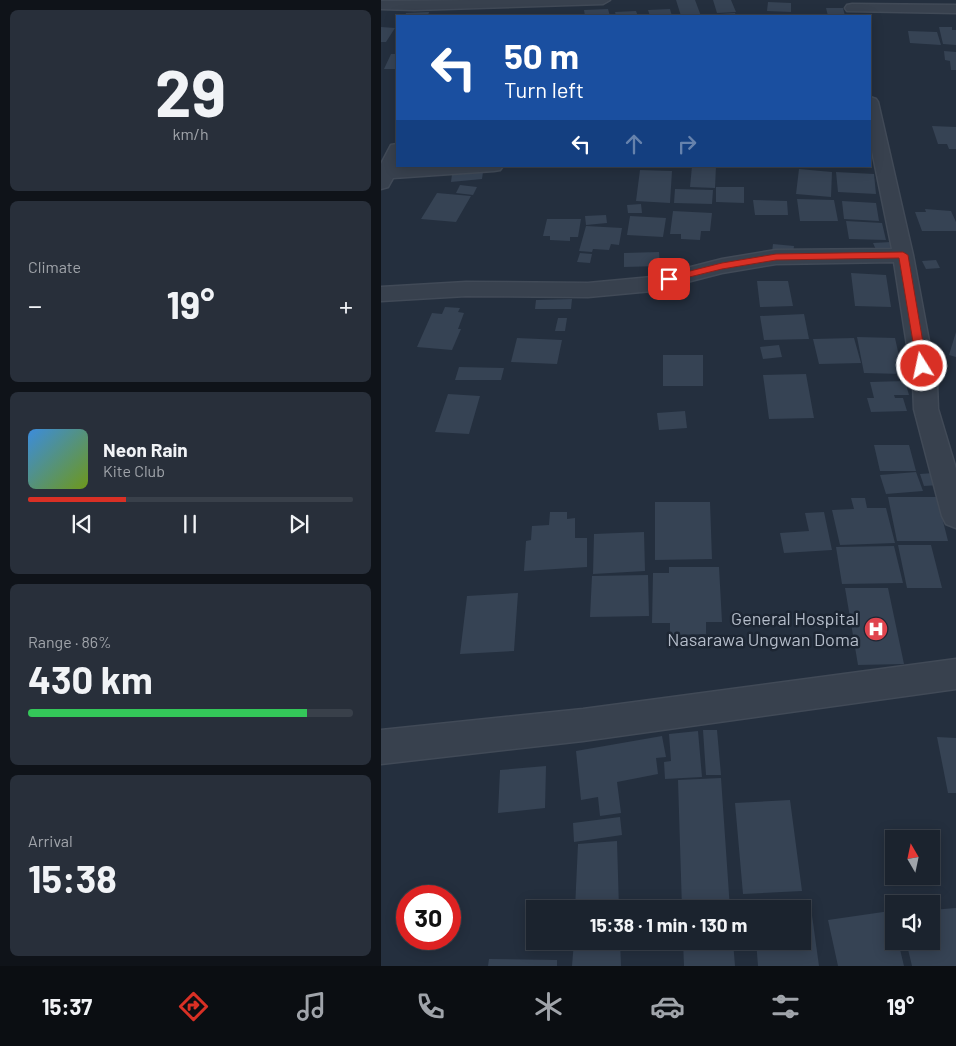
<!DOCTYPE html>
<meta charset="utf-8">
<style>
body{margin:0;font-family:Barlow,sans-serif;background:#282f3a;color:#f1f3f6;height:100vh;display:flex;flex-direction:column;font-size:19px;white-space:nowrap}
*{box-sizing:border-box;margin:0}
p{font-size:16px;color:#a0a4aa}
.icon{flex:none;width:28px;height:28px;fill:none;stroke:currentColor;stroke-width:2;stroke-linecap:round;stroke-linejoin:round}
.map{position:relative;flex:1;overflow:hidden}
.drawer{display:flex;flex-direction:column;gap:10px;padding:10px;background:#0f1319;width:381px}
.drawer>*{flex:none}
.banner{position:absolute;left:15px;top:15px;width:475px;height:152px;border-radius:0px;box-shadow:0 2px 12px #0003,0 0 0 1px #39404a;background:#1a4fa0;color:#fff;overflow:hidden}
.needle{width:32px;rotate:351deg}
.controls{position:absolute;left:504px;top:830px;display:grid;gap:10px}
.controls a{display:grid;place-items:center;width:55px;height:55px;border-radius:0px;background:#1b232e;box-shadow:0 2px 12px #0003,0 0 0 1px #39404a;font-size:25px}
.speed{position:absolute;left:15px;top:885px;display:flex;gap:10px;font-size:25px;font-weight:700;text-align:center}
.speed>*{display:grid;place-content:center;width:65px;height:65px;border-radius:50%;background:#1b232e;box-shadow:0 2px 12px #0003,0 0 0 1px #39404a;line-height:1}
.speed .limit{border:8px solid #d22;background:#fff;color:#111}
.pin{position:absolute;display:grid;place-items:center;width:42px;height:42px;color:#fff;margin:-21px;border-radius:10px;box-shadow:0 2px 8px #0006}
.me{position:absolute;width:55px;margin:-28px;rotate:350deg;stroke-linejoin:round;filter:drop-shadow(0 0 4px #0008)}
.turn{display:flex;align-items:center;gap:18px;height:105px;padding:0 25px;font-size:22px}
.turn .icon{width:65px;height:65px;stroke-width:2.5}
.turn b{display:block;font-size:35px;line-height:42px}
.lanes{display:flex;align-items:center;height:48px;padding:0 25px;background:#0003;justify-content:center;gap:25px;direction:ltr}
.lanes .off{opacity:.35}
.big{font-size:38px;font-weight:700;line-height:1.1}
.drawer .tile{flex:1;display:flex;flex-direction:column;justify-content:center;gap:8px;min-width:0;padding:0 18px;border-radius:8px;background:#282f3a}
.drawer .dial{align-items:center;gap:0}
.dial b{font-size:65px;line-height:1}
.song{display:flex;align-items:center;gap:15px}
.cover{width:60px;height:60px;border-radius:8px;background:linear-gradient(135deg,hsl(210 70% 55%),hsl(80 70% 35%))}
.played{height:5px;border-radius:2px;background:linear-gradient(90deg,#d93025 30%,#39404a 30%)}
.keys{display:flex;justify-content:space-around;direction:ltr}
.heat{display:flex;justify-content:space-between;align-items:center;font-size:28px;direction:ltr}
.charge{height:8px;border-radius:4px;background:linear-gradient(90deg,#34c759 86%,#39404a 0)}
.trip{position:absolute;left:145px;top:900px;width:285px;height:50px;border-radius:0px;background:#1b232e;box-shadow:0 2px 12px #0003,0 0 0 1px #39404a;font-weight:700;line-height:50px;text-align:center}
.menu{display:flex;height:80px;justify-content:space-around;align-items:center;background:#0b0e12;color:#a0a4aa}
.menu .icon{width:35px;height:35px}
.menu .on{color:#d93025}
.menu b{font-size:22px;color:#f1f3f6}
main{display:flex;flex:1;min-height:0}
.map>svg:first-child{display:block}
.building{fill:#364354}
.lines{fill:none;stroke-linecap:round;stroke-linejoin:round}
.minor-casing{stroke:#414a57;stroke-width:3}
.minor{fill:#38414e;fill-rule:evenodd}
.route{fill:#d93025;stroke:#8d1f18}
.labels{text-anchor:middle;stroke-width:5;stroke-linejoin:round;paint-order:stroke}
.poi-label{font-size:18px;fill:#b4bcc9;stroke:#1d2633;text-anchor:end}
</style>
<main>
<section class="drawer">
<div class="tile dial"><b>29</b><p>km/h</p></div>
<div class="tile"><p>Climate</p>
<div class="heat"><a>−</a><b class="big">19°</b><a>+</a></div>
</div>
<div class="tile">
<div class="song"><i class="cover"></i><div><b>Neon Rain</b><p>Kite Club</p></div></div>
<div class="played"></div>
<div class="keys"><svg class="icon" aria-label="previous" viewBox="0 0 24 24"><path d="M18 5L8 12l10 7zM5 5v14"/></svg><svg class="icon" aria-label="pause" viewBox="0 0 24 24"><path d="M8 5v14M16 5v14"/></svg><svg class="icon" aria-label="next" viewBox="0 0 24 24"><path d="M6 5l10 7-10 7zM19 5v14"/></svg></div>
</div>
<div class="tile"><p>Range · 86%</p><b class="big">430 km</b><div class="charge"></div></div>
<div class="tile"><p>Arrival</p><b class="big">15:38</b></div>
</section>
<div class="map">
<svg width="575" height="966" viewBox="0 0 575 966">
<rect width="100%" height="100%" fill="#242f3e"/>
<path class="building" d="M295,0H314L320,16H300Z
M332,0H350L355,12L336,13Z
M387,2L410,3V12L386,11Z
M445,8H462L464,16H447Z
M227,9L229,16H204L203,10Z
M289,9L291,16H269L267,10Z
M255,11L257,16H235L234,12Z
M48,12L47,16H24L25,13Z
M354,13L355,16H322V15Z
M0,27L14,28L5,42H0Z
M558,27H571V30H575V45L562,44Z
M527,31L556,32L560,45L529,43Z
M563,51L575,52V70H570L569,61L564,60Z
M10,54H16V69H3Z
M551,126L575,127V149H568L566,144H557Z
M311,166H335L334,188L309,187Z
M418,169L451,172L450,197L415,194Z
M259,170L291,171L289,203L255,201Z
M102,172L101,179L70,182L71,174Z
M455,172L493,174L495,194L457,192Z
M79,185L96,187L92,195L75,193Z
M335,187H363V203L335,202Z
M294,189L332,190L331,204L293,203Z
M56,193L90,196L75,222L40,219Z
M416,199L453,200L457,221H419Z
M372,200L406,201L407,215H374Z
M461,201L495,203L498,221L463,219Z
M260,204L261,213H247L246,205Z
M544,209L570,211L575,222V231H541L534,212H545Z
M292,211L331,213L329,231H320L319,240L300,239V234H289Z
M225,215L226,223L205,225L204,216Z
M249,216L285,218L282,237L246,235Z
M166,219H200L197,237H189V241L169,240V236H162Z
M465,221L501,223L505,240L468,239Z
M205,226L241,228L238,245L230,244L228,250L212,249L211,252L198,251Z
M510,242L514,250L496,252L492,243Z
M392,244L413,246L412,254L391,252Z
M278,252L279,266L243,267V253Z
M199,253L211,254L209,263L196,262Z
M555,260L559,268L545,269L541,261Z
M470,273L505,275L510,307L474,306Z
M376,281H407L412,306L379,307Z
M191,299L190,309H154L155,300Z
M64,307L79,308L77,312L83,313L77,329H80L71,350L36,347L51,313L61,314Z
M423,314L428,339L383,340L379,316Z
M177,318H186L184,331H174Z
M575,332V357L568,355Z
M476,337L514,338L522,374L483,373Z
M136,338L181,340L176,364L130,362Z
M473,338L480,363L438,364L432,339Z
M398,345L401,357L382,359L379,347Z
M282,355H322V386H282Z
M78,367L123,368L120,380H74Z
M425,374L433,418L388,419L382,375Z
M524,381L528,395H513L514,398H522L526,411L490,412L486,398H493L489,382Z
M67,394L99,396L88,434L54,432Z
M304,411L306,428L278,430L276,413Z
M493,445H528L535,471H499Z
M535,472L542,491L505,494L499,475Z
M553,473L558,485L543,486L539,474Z
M507,497H556L567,541H516Z
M470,498H484L486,508H505L514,543L459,545L451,510L473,509Z
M274,502H329L331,559L274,560Z
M169,512H186V519L194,518V538H206V567L143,571L145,541L150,540L151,526L168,525Z
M443,512L451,550L403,553L399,533L428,531L424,513Z
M263,532L264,571L212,574L213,534Z
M517,545H550L561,588H526Z
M513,546L522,583L461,584L455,547Z
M288,567H338L341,622H325V634L289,635V623H271L272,573H288Z
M267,575L268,616L209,617L211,576Z
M464,588H507L523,664L477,665Z
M137,593L133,651L79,654L86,596Z
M322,730H336L340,775H325Z
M317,731L321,777L284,779L283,762L290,761L288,734Z
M281,736L285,757L275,758L277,774L236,782L240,813L219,816L217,797L200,800L195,751Z
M556,737L575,738V793H567Z
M165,766L164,808L117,813L119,770Z
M340,778L349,909H301L297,780Z
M409,800L421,891L362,894L354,803Z
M239,817L241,835L193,842L192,823Z
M236,841L238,909H194L197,844Z
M421,908H430L438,966H377L375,941H421Z
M575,908V966H531L525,941H550V910Z
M509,911L512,923V941H517L523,966H457L447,920Z
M193,941H239L240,966H191Z
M302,941H352L354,966H303Z
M108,959L176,960V966H107Z"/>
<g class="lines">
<g class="minor-casing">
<path id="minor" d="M92,0H229L222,4L33,10L0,9V1Z
M471,4L575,5V13L466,11L464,8L466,5Z
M489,97L495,99L497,102L532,255L556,384L557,409L575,469V528L565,524L561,516L533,409L532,384L513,262L395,264L341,273L271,291L207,297L85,296L0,301V287L85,282L207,283L271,277L341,259L395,250L511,249L489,141Z
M16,144L17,167L122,166L119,170L113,171L12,178L7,187L0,189V164L10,145Z
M575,659V689L202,741L0,764V730L202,709Z"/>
</g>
<use href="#minor" class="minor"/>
</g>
<path class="route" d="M522,252L527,255L546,366L541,369L536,366L518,258L395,260L341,269L288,282L284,279L285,277L341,263L395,254Z"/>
<defs>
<g id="hospital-disc" transform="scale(1.25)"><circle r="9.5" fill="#e0444e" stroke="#1d2633"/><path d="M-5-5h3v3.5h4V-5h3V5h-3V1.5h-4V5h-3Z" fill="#fff"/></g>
</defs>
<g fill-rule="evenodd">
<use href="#hospital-disc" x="495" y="629"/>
</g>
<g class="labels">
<g class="poi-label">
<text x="478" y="625">General Hospital<tspan x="478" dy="21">Nasarawa Ungwan Doma</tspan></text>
</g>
</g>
</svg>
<div class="controls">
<a><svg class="needle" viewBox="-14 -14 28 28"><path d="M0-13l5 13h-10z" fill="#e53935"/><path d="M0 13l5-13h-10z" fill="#a0a4aa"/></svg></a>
<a><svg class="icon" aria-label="sound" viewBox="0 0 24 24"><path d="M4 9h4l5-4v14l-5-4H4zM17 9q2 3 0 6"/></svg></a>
</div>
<div class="speed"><div class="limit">30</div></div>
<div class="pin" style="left:288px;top:279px;background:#d93025"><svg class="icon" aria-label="arrive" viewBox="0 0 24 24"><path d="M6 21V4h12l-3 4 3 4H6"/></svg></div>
<svg class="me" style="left:541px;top:366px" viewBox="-20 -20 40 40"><circle r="17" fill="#d93025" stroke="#fff" stroke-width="3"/><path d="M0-11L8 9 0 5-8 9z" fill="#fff"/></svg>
<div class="trip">15:38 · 1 min · 130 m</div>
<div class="banner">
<div class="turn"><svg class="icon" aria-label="left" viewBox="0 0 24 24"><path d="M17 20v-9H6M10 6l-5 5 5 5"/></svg><div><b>50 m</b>Turn left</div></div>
<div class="lanes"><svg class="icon" aria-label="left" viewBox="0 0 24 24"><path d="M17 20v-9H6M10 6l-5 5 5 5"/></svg><svg class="icon off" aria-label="ahead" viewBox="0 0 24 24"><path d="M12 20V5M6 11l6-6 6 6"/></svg><svg class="icon off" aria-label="right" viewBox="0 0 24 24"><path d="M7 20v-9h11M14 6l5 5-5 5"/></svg></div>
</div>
</div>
</main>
<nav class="menu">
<b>15:37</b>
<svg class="icon on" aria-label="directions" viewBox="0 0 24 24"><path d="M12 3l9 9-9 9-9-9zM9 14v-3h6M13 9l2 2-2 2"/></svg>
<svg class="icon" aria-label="music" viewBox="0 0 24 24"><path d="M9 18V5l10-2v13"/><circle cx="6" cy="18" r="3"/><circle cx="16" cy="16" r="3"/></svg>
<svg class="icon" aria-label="phone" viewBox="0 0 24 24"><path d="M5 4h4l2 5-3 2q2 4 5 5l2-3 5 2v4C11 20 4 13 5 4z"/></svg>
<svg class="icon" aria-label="climate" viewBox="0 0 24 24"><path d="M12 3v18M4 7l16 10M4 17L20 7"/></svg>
<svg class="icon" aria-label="car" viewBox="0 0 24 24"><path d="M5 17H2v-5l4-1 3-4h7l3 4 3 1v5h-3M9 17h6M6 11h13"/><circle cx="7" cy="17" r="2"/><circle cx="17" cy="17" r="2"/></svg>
<svg class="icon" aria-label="filters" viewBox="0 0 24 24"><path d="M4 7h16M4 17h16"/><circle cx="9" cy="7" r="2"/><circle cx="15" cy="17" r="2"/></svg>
<b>19°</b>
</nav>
